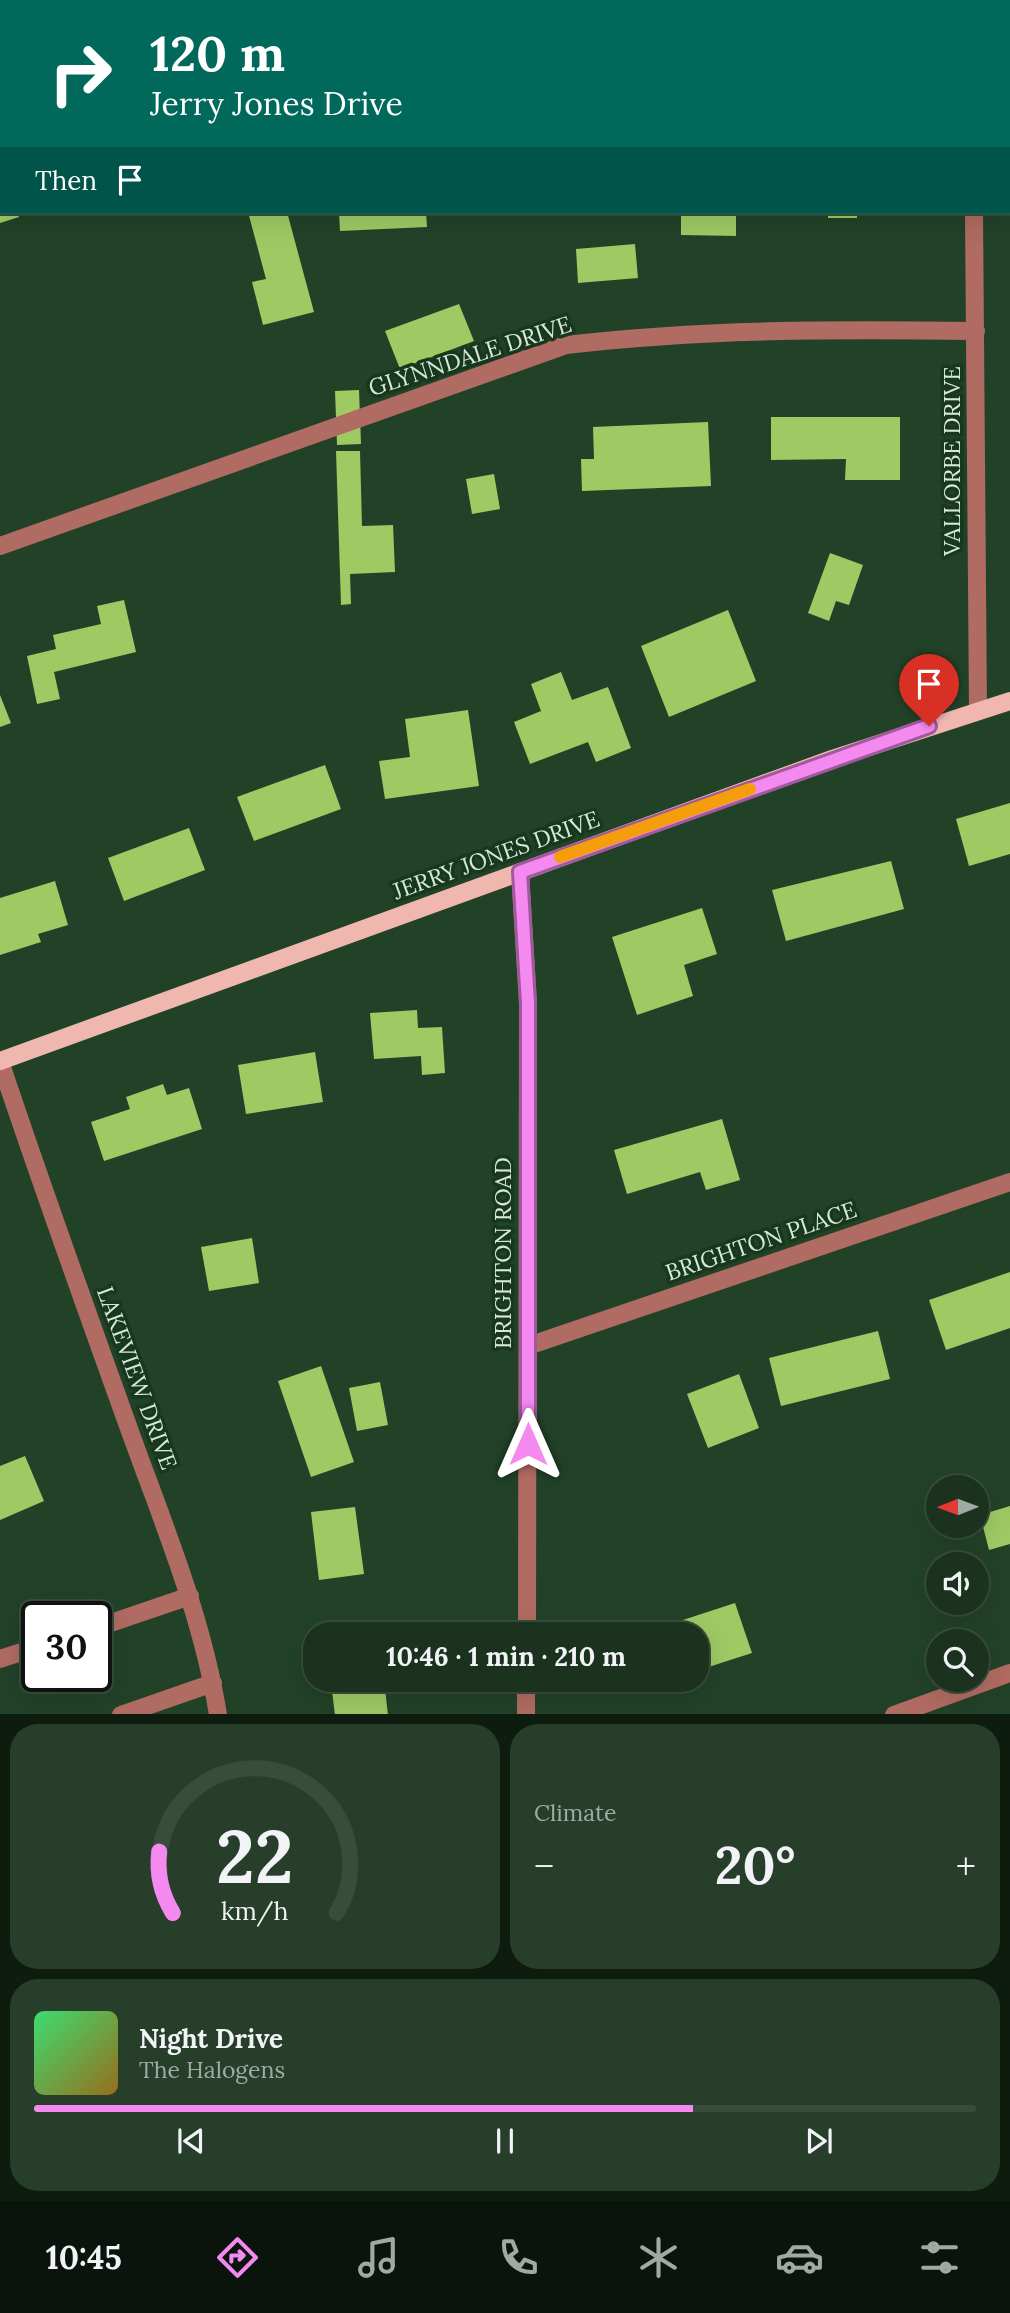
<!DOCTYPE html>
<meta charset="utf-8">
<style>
body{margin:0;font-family:Lora,serif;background:#273e2b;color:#f1f3f6;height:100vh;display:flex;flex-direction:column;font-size:26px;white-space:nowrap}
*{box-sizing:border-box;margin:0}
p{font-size:23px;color:#9faaa4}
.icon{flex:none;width:38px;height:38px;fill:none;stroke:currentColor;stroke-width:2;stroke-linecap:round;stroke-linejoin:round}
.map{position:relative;height:1714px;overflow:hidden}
.sheet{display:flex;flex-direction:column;gap:10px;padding:10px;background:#0e1c10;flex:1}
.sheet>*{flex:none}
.top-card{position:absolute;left:0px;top:0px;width:1012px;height:214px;box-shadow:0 7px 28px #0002,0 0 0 2px #384d3c;background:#00695c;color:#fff;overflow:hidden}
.needle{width:46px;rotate:269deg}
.tools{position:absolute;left:926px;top:1475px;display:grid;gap:14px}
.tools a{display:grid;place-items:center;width:63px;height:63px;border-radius:50%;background:#1a321e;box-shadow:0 7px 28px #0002,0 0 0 2px #384d3c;font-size:35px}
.speed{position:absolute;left:21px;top:1601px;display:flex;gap:14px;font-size:35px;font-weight:700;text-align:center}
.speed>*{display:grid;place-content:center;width:91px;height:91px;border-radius:50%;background:#1a321e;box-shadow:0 7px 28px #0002,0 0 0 2px #384d3c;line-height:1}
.speed .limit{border:4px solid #111;border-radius:10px;background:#fff;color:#111}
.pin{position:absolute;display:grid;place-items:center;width:60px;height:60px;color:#fff;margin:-72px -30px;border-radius:50% 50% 50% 0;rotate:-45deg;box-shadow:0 0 7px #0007}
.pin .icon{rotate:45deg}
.me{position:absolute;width:77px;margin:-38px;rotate:0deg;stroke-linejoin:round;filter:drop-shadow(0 0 5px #0008)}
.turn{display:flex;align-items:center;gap:24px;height:147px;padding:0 35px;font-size:32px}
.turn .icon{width:91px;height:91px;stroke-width:2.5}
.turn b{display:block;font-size:49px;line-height:60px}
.then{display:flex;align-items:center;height:66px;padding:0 35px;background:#0003;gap:14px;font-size:26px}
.big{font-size:52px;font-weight:800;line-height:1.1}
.sheet .widget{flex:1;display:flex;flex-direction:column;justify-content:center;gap:10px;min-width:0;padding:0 24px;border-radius:28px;background:#273e2b}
.sheet .dial{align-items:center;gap:0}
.dial svg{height:182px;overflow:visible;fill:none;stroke:#384d3c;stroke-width:7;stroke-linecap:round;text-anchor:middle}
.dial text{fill:#f1f3f6;stroke:none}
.song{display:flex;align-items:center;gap:21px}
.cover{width:84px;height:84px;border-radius:10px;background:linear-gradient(135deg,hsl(140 70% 55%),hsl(40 70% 35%))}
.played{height:7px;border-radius:4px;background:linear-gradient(90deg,#f489f0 70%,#384d3c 70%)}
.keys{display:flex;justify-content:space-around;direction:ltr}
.heat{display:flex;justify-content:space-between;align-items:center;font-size:38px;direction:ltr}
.sheet .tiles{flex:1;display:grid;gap:10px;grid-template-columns:1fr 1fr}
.widget:last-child{grid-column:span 2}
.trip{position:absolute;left:303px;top:1622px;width:406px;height:70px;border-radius:28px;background:#1a321e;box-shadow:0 7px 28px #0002,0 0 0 2px #384d3c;font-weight:800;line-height:70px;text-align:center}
.menu{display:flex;height:112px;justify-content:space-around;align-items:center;background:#0a140c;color:#9faaa4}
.menu .icon{width:49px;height:49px}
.menu .selected{color:#f489f0}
.menu b{font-size:32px;color:#f1f3f6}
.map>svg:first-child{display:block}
.building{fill:#9eca64}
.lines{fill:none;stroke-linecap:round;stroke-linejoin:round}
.minor{stroke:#b06b62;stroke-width:18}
.major{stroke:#f0b7ae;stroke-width:18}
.route-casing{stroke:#9f599c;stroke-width:18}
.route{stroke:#f489f0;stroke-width:12}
.slow{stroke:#f59e0b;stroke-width:12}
.labels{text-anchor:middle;stroke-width:7;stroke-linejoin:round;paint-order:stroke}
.street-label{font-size:23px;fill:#d6e8d8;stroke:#18381e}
</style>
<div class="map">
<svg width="1010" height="1715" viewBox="0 0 1010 1715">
<rect width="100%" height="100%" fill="#224228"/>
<path class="building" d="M0,212H17L19,217L0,223Z
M248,212H287L314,312L263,325L252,282L266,279Z
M339,212H426L427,227L340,231Z
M681,212H736V236L681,235Z
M828,212H857V218H828Z
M635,244L638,278L578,283L576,249Z
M459,304L474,341L400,369L385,331Z
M359,390L361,444L337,445L335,391Z
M771,417H900V480H845L846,459L771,460Z
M708,422L711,486L582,491L581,459H594L593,427Z
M336,451H360L362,526L393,525L395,572L350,574L351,604L341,605Z
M494,474L500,509L472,514L466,479Z
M830,553L863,565L849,605L836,601L829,621L808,613Z
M124,600L136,652L54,672L60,699L37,704L27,656L56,649L53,635L101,624L97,606Z
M728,610L756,681L669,717L641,646Z
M561,672L572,700L608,687L631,748L596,762L588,742L530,764L514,722L541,711L531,684Z
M0,695L11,723L0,727Z
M468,710L479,786L385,799L379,761L410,757L405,719Z
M325,765L341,809L254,841L237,797Z
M1010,803V854L969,866L956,819Z
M189,828L205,870L124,901L108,858Z
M891,861L904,909L786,941L772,890Z
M55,881L68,925L38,934L41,942L0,955V898Z
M702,908L717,954L684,965L693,996L637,1015L612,937Z
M417,1010L418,1028L442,1027L445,1073L422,1075L421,1056L374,1059L370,1013Z
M315,1052L323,1102L246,1114L238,1065Z
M163,1084L167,1095L189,1088L202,1129L104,1161L91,1122L130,1109L126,1097Z
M722,1119L740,1180L706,1190L700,1172L627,1194L614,1150Z
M252,1238L259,1283L209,1291L201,1247Z
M1010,1272V1328L946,1350L929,1300Z
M878,1331L890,1379L781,1406L769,1358Z
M321,1366L354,1462L311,1477L278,1381Z
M739,1374L759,1428L708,1448L687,1394Z
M380,1382L388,1425L357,1431L349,1388Z
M25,1456L44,1501L0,1520V1466Z
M1010,1506V1544L989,1550L980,1515Z
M355,1507L364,1574L319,1580L311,1512Z
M735,1603L752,1653L696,1671V1634H640Z
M356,1680H384L388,1715H335L331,1683Z
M633,1680H668L669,1681L636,1691Z"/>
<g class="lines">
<path class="minor" d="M970,0V2
M61,2L67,0
M0,22L2,21
M974,212L978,710
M0,546L566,345C702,329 839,329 976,331
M520,872L528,1003L527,1634
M0,1061C42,1187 87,1312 132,1437C165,1528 203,1619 218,1715
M528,1346L1010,1182
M96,1628L190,1596
M0,1659L37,1647
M121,1715L213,1683
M526,1715V1680
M894,1715L1010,1673"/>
<path class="major" d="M0,1061L832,759L1010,701"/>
</g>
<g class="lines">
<g class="route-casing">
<path id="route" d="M528,1444V1003L520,872L929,726"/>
</g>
<use href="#route" class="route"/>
<path class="slow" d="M560,857L750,789"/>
</g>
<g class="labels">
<g class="street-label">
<text transform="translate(470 356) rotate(-18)" y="8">GLYNNDALE DRIVE</text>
<text transform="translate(952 461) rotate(-90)" y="8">VALLORBE DRIVE</text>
<text transform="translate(496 855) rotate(-20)" y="8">JERRY JONES DRIVE</text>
<text transform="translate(761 1241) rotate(-19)" y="8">BRIGHTON PLACE</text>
<text transform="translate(503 1253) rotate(-90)" y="8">BRIGHTON ROAD</text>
<text transform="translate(137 1378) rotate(70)" y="8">LAKEVIEW DRIVE</text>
</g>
</g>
</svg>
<div class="tools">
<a><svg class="needle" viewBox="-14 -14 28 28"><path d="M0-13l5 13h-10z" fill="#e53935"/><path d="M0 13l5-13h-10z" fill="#9faaa4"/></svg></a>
<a><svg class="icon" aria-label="sound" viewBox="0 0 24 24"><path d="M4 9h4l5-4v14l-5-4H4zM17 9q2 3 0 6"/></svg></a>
<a><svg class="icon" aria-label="search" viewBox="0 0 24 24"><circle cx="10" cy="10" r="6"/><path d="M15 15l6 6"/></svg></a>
</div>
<div class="speed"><div class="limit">30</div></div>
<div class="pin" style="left:929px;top:726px;background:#d93025"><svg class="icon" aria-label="arrive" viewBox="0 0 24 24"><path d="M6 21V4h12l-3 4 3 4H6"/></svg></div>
<svg class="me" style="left:528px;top:1444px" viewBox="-20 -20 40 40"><path d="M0-17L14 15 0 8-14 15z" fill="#f489f0" stroke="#fff" stroke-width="4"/></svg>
<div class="trip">10:46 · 1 min · 210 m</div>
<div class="top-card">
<div class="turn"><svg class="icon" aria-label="right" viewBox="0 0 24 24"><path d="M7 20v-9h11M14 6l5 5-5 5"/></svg><div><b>120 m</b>Jerry Jones Drive</div></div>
<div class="then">Then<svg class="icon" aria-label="arrive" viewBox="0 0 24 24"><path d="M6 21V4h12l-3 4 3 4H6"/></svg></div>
</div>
</div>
<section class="sheet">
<div class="tiles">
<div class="widget dial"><svg viewBox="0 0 100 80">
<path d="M14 69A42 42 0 1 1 86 69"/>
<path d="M14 69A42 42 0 0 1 8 42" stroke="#f489f0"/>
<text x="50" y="56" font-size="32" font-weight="700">22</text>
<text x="50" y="72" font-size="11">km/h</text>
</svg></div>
<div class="widget"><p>Climate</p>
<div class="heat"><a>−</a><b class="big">20°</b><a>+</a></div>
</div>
<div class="widget">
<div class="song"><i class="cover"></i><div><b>Night Drive</b><p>The Halogens</p></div></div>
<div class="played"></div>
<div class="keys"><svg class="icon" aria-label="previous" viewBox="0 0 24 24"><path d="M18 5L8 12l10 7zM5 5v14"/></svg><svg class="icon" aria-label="pause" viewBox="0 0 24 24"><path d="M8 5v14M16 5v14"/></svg><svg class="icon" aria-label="next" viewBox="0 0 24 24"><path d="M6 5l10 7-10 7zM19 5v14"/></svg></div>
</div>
</div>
</section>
<nav class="menu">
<b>10:45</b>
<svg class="icon selected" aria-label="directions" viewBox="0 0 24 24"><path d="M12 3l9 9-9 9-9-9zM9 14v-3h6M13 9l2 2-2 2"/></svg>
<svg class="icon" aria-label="music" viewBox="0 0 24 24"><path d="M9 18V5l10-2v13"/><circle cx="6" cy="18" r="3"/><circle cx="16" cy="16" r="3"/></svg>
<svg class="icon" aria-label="phone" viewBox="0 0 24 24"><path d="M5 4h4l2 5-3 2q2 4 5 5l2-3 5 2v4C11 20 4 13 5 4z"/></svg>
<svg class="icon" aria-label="climate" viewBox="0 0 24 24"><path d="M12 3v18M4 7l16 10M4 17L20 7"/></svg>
<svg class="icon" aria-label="car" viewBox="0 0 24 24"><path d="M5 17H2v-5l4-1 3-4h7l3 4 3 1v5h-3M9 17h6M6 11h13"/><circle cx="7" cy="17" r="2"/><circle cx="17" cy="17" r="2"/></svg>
<svg class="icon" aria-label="filters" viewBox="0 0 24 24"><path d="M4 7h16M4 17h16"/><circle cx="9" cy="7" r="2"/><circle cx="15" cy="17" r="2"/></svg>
</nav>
